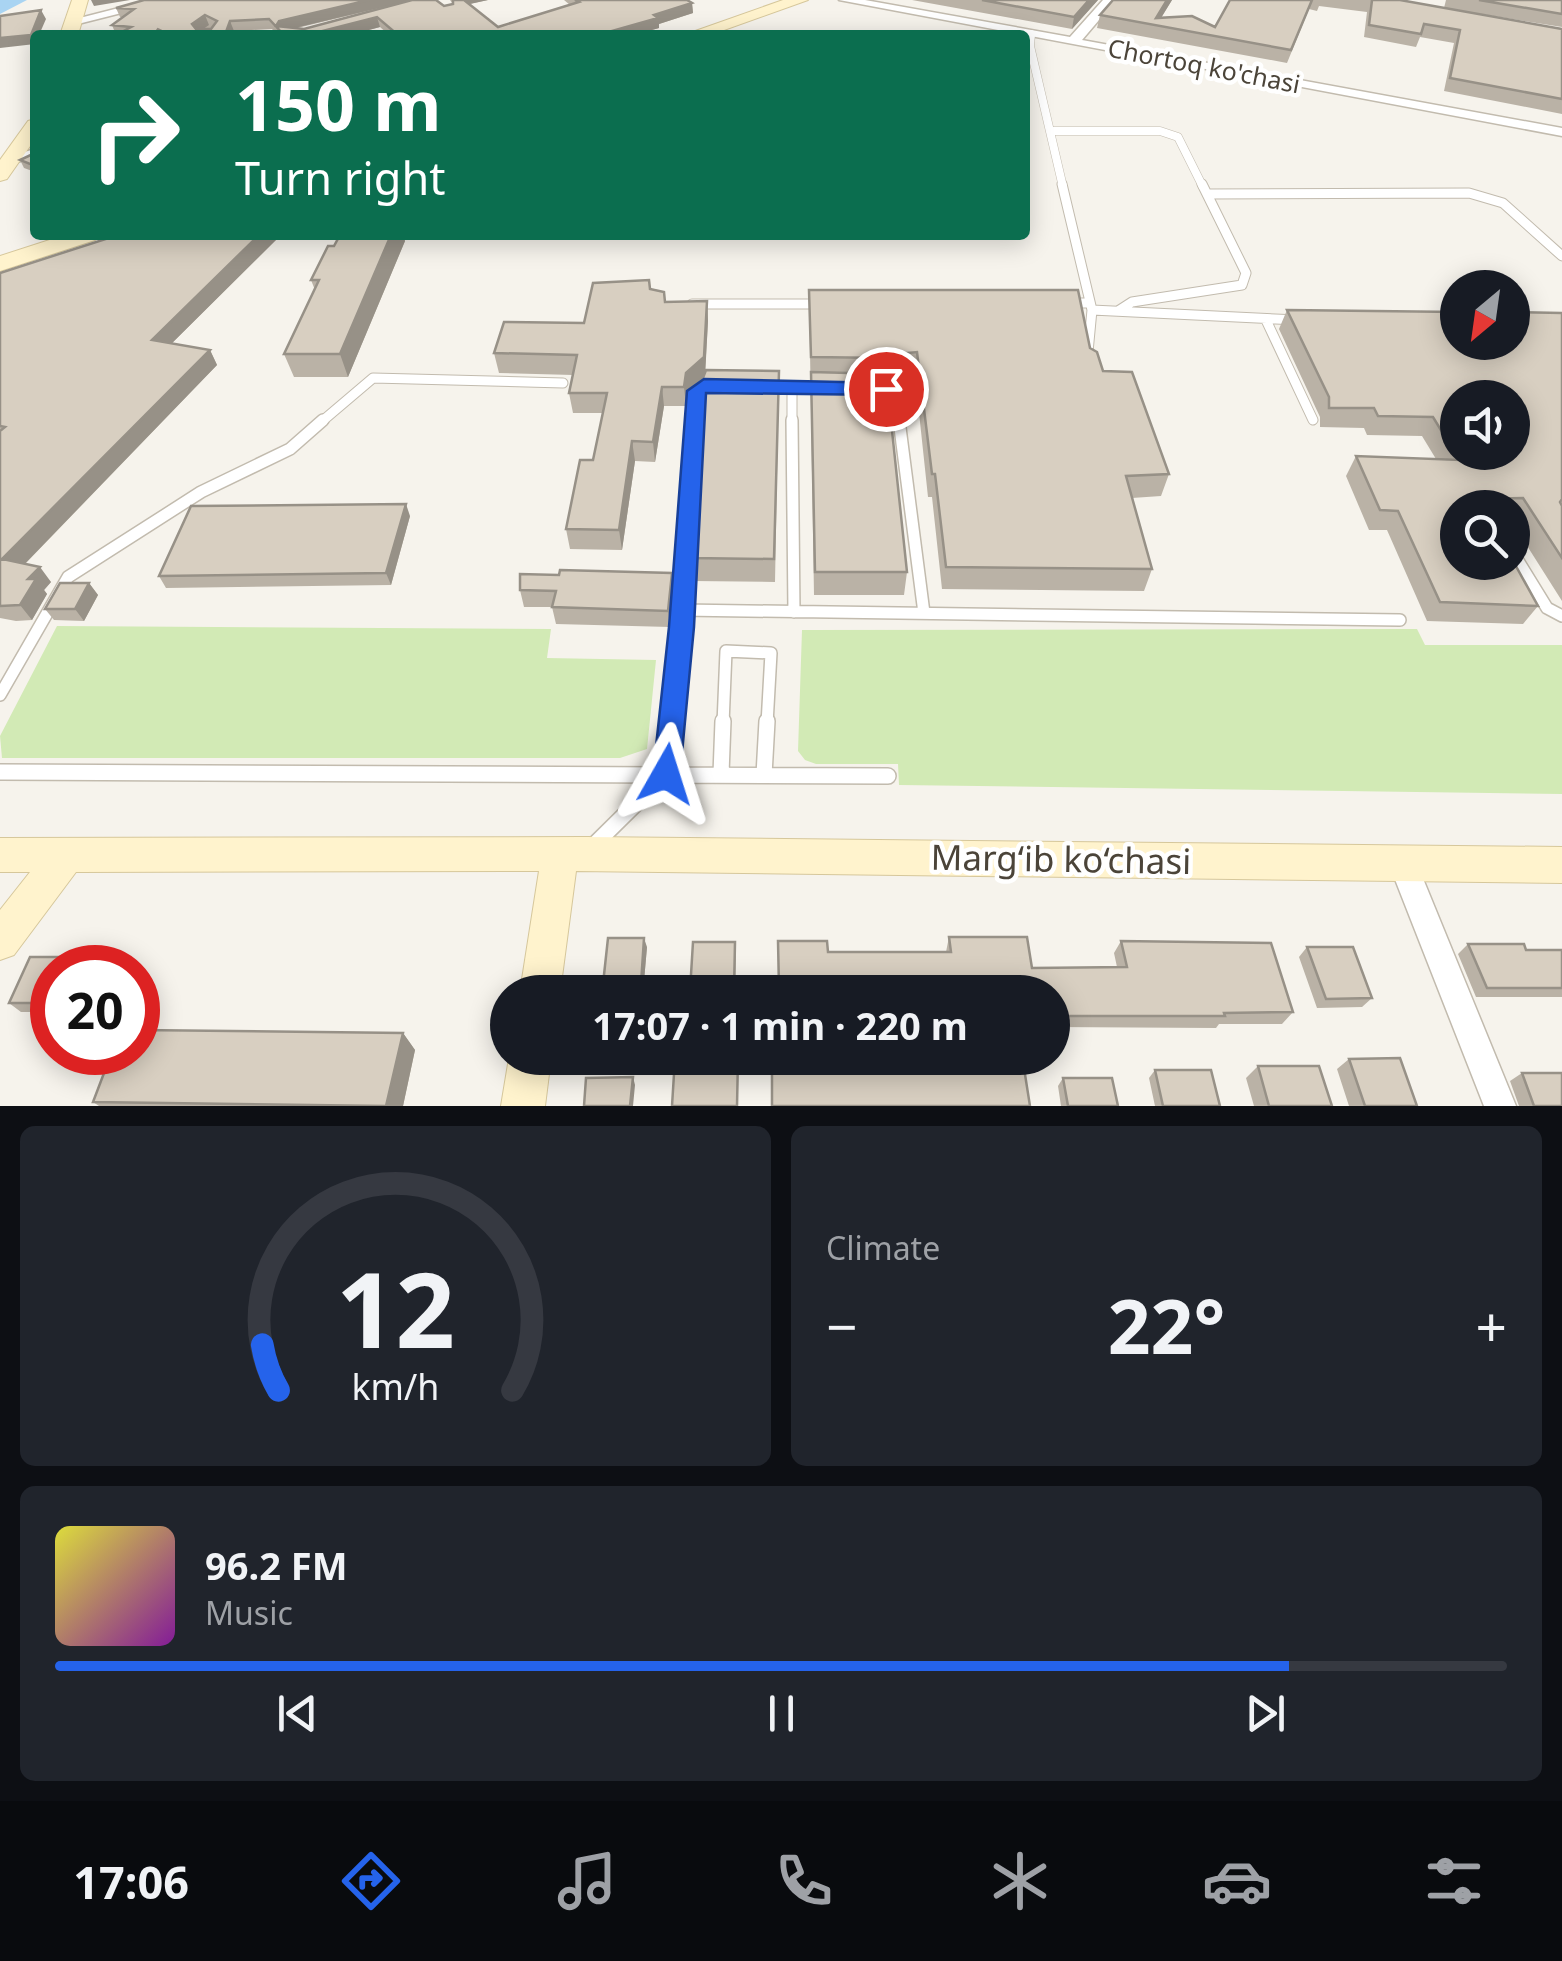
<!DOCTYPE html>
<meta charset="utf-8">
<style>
body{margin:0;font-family:"Noto Sans",sans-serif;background:#20242c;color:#f1f3f6;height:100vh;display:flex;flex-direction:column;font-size:38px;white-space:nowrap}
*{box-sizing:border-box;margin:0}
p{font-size:32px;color:#9ea1a6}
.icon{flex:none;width:55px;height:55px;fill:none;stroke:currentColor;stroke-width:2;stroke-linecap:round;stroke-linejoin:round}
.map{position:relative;height:1106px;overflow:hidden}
.panel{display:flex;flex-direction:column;gap:20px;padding:20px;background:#0d0f14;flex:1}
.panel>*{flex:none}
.top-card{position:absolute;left:30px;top:30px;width:1000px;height:210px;border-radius:10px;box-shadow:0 5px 25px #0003;background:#0b6e4f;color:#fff;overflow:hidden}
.needle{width:65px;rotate:209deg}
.controls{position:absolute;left:1440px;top:270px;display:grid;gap:20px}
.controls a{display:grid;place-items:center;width:90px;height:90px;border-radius:50%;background:#171b24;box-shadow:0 5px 25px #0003;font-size:50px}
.speed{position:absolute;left:30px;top:945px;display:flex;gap:20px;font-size:50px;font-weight:700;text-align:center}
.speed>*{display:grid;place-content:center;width:130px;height:130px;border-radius:50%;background:#171b24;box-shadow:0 5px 25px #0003;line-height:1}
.speed .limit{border:15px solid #d22;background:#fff;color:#111}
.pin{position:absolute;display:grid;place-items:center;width:85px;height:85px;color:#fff;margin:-42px;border:5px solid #fff;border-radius:50%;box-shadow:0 2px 10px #0007}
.me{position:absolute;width:110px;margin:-55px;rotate:6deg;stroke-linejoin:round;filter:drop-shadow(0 0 8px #0008)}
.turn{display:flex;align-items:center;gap:35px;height:210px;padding:0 40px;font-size:45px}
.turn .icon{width:130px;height:130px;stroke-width:2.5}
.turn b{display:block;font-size:70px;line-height:85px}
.big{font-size:75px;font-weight:700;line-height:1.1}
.panel .widget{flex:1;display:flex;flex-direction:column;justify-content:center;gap:15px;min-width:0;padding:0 35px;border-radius:15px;background:#20242c}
.panel .dial{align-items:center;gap:0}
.dial svg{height:260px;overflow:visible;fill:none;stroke:#363941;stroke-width:7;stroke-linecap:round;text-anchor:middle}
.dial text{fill:#f1f3f6;stroke:none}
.song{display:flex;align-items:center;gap:30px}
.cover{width:120px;height:120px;border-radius:15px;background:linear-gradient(135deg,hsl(60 70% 55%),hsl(290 70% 35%))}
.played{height:10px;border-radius:5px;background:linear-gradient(90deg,#2563eb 85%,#363941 85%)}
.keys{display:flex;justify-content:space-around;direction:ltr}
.heat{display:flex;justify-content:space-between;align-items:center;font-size:55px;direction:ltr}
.panel .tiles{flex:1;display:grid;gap:20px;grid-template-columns:1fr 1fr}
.widget:last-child{grid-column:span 2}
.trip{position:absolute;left:490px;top:975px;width:580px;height:100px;border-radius:50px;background:#171b24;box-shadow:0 5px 25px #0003;font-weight:700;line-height:100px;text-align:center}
.tabs{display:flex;height:160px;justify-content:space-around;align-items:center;background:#090b0e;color:#9ea1a6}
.tabs .icon{width:70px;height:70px}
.tabs .on{color:#2563eb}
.tabs b{font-size:45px;color:#f1f3f6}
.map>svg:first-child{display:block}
.green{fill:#d2eab5}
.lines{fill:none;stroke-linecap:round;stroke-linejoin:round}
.river{fill:#a9d4f2;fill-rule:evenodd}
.lane-far3-casing{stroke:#c2bbae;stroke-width:9}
.lane-far2-casing{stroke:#c2bbae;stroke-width:11}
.lane-far1-casing{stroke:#c2bbae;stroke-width:14}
.lane-casing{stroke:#c2bbae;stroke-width:18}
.street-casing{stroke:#c2bbae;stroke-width:3}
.secondary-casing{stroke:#d6c79b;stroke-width:2}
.lane-far3{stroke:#fff;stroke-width:8}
.lane-far2{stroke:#fff;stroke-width:9}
.lane-far1{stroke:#fff;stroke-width:11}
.lane{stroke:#fff;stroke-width:15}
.street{fill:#fff;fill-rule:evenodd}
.secondary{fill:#fff3cd;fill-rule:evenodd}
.wall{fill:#bab2a6;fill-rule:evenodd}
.shaded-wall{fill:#979187}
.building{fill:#d8cfc1;stroke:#979187;stroke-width:2.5;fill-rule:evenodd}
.route{fill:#2563eb;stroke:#184099;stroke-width:2.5}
.labels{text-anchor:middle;stroke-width:9;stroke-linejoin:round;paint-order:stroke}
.far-street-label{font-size:25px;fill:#4b4439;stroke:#fff}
.near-street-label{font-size:35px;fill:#4b4439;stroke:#fff}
</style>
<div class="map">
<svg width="1562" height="1106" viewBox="0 0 1562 1106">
<rect width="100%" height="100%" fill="#f6f3ec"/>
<path class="green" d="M57,626L551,629L547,658L656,660L647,749L620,758H2L0,736Z
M1417,629L1425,645H1562V794L899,785L898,764H816L805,760L798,751L802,630Z"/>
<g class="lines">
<path class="river" d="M0,0H27L0,14Z"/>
<g class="lane-far3-casing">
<path id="lane-far3" d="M1031,34L1030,46L1063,187
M1050,131H1160L1178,137L1203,187"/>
</g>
<g class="lane-far2-casing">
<path id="lane-far2" d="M1062,184L1092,310L1088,352
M1207,194L1469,193L1503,203L1562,256
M1067,303H1090
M692,304H824
M1092,310L1297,320
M1118,311L1132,302L1242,285L1246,273L1202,184
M1266,320L1313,420
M768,388L824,389
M873,389L896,394L900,423
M792,390V423
M320,423L373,378L563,383
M693,423L694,398L704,385L714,386"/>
</g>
<g class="lane-far1-casing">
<path id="lane-far1" d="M792,420L794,612
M899,420L924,613
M1512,551L1547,608L1562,616
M682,610L693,420
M0,695L68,577L201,492L290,449L323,420
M671,724L682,610L1400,620
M723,724L726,651L771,653L767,724"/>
</g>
<g class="lane-casing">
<path id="lane" d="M0,772L888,776
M721,774L723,721
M764,775L767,721
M593,846L666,774L671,721"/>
</g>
<g class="street-casing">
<path id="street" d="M150,0H173L74,25L68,21Z
M839,0H865L1070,37L1103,0H1116L1082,40L1562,128V136Z
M35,149V159L15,162L7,157Z
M1403,851L1413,855L1417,864L1516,1106H1484L1389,864L1393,855Z"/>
</g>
<g class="secondary-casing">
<path id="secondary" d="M72,0H88L78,35H60Z
M783,0H808L710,35H684Z
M35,119V139L7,179L0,181V160L28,121Z
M65,235H98L95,240L0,271V256Z
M585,837L1562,847V883L576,871L560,992H520L539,871L76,872L14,955L0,960V910L30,872H0V838Z
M509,1058H551L545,1106H501Z"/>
</g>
<use href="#lane-far3" class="lane-far3"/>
<use href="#lane-far2" class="lane-far2"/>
<use href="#lane-far1" class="lane-far1"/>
<use href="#lane" class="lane"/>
<use href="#street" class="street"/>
<use href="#secondary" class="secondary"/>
</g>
<path class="wall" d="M144,0H436L444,6L453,4L450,0H488L469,4L498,27L570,5L564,0H687L692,3L693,13L659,24V28L634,35H389L380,27L350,35H277L272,29L234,31L232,35H116L112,25L123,18L120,17L116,8ZM401,3L304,29L297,28Z
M912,0H1098L1072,29Z
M1113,0H1172L1161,18L1215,27L1230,0H1400L1562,29V114L1444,91L1454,43L1420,37L1416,47L1364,37L1367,12L1319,6L1317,11L1309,9L1287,63L1097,28L1100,15Z
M1446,0H1562V27L1444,8Z
M35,153V172L24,168L20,160Z
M118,235H278L279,237L172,343L210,350L217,365L25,564L51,582L44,590L47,594L32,620L16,621L0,618V273Z
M340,235H403L405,241L348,377H294L284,354L315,290L311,280L334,246Z
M650,289L665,302L707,301L708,321L705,372L779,371L775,582L693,581L691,558L703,379L688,393L686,406H664L655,462L635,461L622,550L570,549L566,529L593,460L603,413H573L569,393L573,375L499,373L494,353L584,323Z
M809,290L1090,348L1103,371L1169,474L1161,496L1132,498L1152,569L1144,591L942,589L932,497H928L915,375L886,377L907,572L904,595H814Z
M1287,310L1562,313V601L1512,522V508H1458L1538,606L1523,624L1427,621L1387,530H1369L1346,476L1356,456L1436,459L1422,436L1367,435L1364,428L1320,427V417L1279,329Z
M410,516L391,585L166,588L159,576Z
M89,583L98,595L84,621L54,620L45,609Z
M520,590H674L670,627L556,624L552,607H524Z
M949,937L1032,968L1117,967L1114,953L1121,941L1293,1012L1282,1024H1219L1216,1028L1052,1027V992H778V941L828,952H946Z
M693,942L736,951L735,992H691Z
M1468,944L1526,950H1562V997H1476L1458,954Z
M647,947L643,992H606L603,984Z
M1307,947L1372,998L1362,1007L1317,1008L1299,957Z
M63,957L74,966L73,968H52V1012H21L9,1003Z
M403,1033L415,1050L403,1106H99L93,1102Z
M1349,1059L1417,1106H1349L1337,1069Z
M1258,1066L1332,1106H1254L1246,1078Z
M1155,1070L1220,1106H1155L1149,1078Z
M1522,1073L1562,1106H1519L1510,1081Z
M1063,1078L1118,1106H1061L1058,1086Z"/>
<path class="shaded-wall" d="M91,0H130L94,6Z
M369,0H413L282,31L276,26L279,21Z
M460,0H488L461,6Z
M1089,0H1098L1072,29L1074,17Z
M1167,0H1172L1156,26V18Z
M692,3L693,13L659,24V28L634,35H598Z
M41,10L46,19L39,35H35V44L0,48V38Z
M205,15L209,25L196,34L192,24Z
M377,17L380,27L350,35H316L315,33Z
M230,21L234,31L232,35H227L226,32Z
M259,235H278L279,237L160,355L152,340Z
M391,235H403L405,241L348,377L340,354Z
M707,301L708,321L705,377L688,393L686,406L684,387L686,373Z
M210,350L217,365L14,575L2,559Z
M662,387L664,406L655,462L653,442Z
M632,441L635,461L622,550L619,530Z
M406,504L410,516L391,585L386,573Z
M40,567L51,582L44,590L47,594L32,620L20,605L28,579Z
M672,573L674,590L670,627L668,611Z
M89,583L98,595L84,621L75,609Z
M644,938L647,947L643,992L641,984Z
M63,957L74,966L73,968H58Z
M52,980V1011L43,1003Z
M403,1033L415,1050L403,1106H386Z
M633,1077L635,1085L633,1106H630Z"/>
<path class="building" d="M144,0H369L279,21L276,26L304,29L412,0H436L444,6L453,4V0H464L498,27L579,2L575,0H687L692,3L654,15L658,18L598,35H398L377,17L315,33L317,35H284L269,19L230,21L226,32L202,35H170L157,29L162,35H116L131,27L112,25L134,9L116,8ZM205,15L217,21L211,29H196L192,24Z
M982,0H1089L1074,17Z
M1113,0H1167L1156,18L1192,16L1215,27L1230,0H1312L1291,50L1100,15Z
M1372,0H1400L1562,29V99L1450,78L1460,30L1424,24L1421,34L1369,25Z
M1479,0H1562V14Z
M41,10L31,35L0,38V16Z
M35,153V166L20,160Z
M118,235H259L152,340L210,350L2,559L40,567L28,579H36L20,605L0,606V431L5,427L0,426V273Z
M340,235H391L340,354H284L319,280H311L328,246H334Z
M649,280L650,289L664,292L665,302L707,301L704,357L686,373L684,387H662L653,442L632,441L619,530L566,529L580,460H593L607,393H569L577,355L494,353L504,322L584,323L593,283Z
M809,290H1078L1090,348L1097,352L1103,371L1132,372L1169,474L1126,476L1152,569L946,567L935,474H932L917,352L887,355V358L811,357Z
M1287,310L1458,312V342H1512V312L1562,313V499L1560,502L1562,506V558L1523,498L1480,499L1485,508H1458V562H1512V559L1538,606L1440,602L1398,511L1380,510L1356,456L1459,460L1433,417L1378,416L1374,408H1329V397ZM1458,398H1512V452H1458Z
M706,370L779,371L774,559L691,558L701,383Z
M811,372L886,374L907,572H815Z
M406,504L386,573L159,576L191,506Z
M560,570L672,573L668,611L552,607L556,591L520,590V574L559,575Z
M60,583H89L75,609H45Z
M949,937H1027L1032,968L1127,967L1121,941L1271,943L1293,1012L1224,1013L1225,1016H1052V992H857V989H779L778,941H827L828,952H951Z
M608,938H644L641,984H603Z
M693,942H735L734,991H690Z
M1468,944H1524L1526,950H1562V988H1487Z
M1307,947H1353L1372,998L1326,999Z
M30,957H63L58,968H52V980L43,1003H9Z
M138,1030L403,1033L386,1106L93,1102L112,1052H138Z
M675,1058H738L737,1106H672Z
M772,1058H825V1070L1024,1068L1030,1106H772Z
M1400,1058L1417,1106H1365L1349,1059Z
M1258,1066H1319L1332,1106H1269Z
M1155,1070H1211L1220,1106H1163Z
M1522,1073H1562V1106H1534Z
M633,1077L630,1106H584L586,1078Z
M1063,1078H1112L1118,1106H1068Z"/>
<path class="route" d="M704,379L886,383L896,389L886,395L706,393L694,627L680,774L676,782L666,786L657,782L653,774L669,627L687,391Z"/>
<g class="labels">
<g class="far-street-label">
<text transform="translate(1204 66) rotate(11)" y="9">Chortoq ko'chasi</text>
</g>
<g class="near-street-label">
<text transform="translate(1061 860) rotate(1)" y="12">Marg‘ib ko‘chasi</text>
</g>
</g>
</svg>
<div class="controls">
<a><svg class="needle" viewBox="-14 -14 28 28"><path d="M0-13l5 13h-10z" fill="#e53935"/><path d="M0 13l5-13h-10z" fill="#9ea1a6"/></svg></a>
<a><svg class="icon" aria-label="sound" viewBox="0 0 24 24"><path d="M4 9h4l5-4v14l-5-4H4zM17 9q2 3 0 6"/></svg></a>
<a><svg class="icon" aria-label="search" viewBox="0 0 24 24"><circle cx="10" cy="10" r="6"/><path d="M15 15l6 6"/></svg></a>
</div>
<div class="speed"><div class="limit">20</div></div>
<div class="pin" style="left:886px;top:389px;background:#d93025"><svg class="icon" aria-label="arrive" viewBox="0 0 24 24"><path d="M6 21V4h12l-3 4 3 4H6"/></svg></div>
<svg class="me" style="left:666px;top:774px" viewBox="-20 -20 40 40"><path d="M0-17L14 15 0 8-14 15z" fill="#2563eb" stroke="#fff" stroke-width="4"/></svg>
<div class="trip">17:07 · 1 min · 220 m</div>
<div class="top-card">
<div class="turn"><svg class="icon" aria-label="right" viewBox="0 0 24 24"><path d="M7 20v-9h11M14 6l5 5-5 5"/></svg><div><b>150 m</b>Turn right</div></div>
</div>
</div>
<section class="panel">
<div class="tiles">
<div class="widget dial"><svg viewBox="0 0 100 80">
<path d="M14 69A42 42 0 1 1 86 69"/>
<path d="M14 69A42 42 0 0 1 9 55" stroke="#2563eb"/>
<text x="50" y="56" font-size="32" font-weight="700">12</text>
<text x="50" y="72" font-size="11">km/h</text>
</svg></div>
<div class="widget"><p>Climate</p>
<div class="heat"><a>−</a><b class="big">22°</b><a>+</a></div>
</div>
<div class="widget">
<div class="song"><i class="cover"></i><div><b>96.2 FM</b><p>Music</p></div></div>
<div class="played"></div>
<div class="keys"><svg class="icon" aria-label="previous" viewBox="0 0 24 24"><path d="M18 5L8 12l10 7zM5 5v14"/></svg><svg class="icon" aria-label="pause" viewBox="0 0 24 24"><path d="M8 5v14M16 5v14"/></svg><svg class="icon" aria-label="next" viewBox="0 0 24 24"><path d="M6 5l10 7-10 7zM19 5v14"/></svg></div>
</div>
</div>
</section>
<nav class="tabs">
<b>17:06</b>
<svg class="icon on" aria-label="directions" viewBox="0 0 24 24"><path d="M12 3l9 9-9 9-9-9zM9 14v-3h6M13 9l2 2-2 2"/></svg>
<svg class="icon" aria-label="music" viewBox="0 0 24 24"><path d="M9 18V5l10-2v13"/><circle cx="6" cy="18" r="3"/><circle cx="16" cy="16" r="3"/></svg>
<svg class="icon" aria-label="phone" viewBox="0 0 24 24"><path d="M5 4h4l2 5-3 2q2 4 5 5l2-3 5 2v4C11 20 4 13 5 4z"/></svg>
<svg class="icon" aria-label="climate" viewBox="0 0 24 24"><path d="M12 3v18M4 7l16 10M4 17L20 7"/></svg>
<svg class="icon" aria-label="car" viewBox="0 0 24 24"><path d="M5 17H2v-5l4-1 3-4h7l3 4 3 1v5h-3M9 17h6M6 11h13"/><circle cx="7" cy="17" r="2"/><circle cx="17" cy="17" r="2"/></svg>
<svg class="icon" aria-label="filters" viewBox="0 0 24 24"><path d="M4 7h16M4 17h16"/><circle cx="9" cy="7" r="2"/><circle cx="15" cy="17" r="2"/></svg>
</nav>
